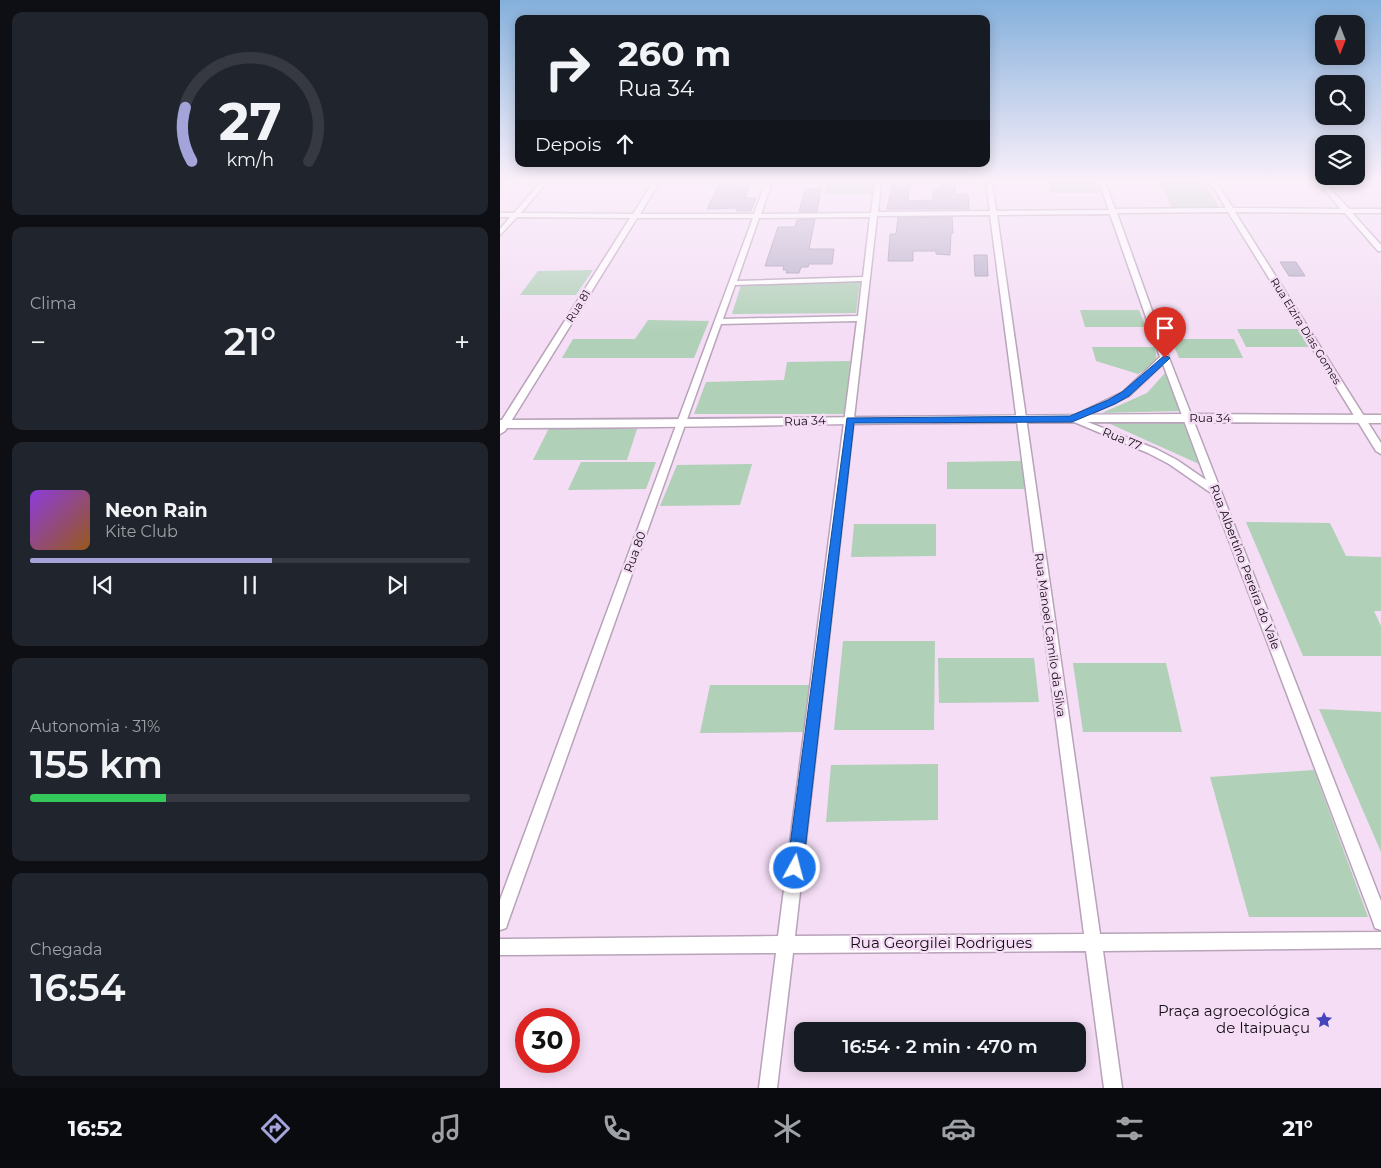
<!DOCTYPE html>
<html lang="pt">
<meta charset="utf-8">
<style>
body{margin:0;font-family:Montserrat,sans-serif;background:#20242c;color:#f1f3f6;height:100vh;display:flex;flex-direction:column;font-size:19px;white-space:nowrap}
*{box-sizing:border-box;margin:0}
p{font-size:16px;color:#9ea1a6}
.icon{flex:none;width:28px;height:28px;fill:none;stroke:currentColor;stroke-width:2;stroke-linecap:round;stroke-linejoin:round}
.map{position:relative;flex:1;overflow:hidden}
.side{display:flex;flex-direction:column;gap:12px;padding:12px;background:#0d0f14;width:500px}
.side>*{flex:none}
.hud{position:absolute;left:15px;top:15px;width:475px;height:152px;border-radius:10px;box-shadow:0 2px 12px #0003;background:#171b24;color:#f1f3f6;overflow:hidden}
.needle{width:32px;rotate:180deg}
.tools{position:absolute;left:815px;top:15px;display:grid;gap:10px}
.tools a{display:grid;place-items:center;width:50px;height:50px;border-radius:10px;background:#171b24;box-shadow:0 2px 12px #0003;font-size:25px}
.speed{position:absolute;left:15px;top:1008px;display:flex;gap:10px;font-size:25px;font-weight:700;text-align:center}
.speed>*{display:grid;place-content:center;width:65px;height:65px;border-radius:50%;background:#171b24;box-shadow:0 2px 12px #0003;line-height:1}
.speed .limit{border:8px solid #d22;background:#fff;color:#111}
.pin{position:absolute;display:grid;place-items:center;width:42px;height:42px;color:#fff;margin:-51px -21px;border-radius:50% 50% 50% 0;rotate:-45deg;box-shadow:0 0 5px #0007}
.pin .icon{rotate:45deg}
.me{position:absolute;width:55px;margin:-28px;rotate:7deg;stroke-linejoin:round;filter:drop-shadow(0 0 4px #0008)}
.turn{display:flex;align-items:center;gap:18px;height:105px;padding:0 20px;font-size:22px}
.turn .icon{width:65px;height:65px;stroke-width:2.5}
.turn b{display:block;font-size:35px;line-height:42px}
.then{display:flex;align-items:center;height:48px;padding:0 20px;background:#0003;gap:10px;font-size:19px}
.big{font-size:38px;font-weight:600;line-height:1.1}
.side .tile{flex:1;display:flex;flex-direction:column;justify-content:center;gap:8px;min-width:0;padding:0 18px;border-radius:10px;background:#20242c}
.side .dial{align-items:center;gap:0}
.dial svg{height:130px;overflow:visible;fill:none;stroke:#363941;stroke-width:7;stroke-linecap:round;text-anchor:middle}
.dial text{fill:#f1f3f6;stroke:none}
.song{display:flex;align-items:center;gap:15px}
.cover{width:60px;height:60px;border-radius:8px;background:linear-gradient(135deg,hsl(270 70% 55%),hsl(30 70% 35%))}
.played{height:5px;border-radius:2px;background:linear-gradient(90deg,#a4a4db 55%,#363941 55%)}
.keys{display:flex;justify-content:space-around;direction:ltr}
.heat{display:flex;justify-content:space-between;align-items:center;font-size:28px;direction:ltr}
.charge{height:8px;border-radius:4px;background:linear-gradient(90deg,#34c759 31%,#363941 0)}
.trip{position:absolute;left:294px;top:1022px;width:292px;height:50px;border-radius:10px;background:#171b24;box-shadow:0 2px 12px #0003;font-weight:600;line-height:50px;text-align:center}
.tabs{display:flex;height:80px;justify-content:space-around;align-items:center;background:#090b0e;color:#9ea1a6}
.tabs .icon{width:35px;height:35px}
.tabs .on{color:#a4a4db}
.tabs b{font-size:22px;color:#f1f3f6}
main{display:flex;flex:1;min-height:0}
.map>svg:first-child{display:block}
.green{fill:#b0d0b8}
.building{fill:#b8aec9;stroke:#9e93ad}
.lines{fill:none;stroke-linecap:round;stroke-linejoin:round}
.street-casing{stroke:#b8a3b9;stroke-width:3}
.secondary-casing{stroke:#b8a3b9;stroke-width:3}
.street{fill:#fff;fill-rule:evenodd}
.secondary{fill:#fff;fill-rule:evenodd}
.route{fill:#1a73e8;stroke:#114b97}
.labels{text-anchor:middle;stroke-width:5;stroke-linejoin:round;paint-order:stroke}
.far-street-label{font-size:11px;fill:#140d15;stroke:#f4ddf5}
.street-label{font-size:12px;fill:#140d15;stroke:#f4ddf5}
.near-street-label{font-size:15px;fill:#140d15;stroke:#f4ddf5}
.near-poi-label{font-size:15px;fill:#140d15;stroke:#f4ddf5;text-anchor:end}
</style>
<main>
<section class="side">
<div class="tile dial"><svg viewBox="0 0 100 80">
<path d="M14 69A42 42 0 1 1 86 69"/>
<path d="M14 69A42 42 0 0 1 10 36" stroke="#a4a4db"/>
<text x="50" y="56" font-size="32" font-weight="700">27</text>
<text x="50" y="72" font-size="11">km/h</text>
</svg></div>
<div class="tile"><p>Clima</p>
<div class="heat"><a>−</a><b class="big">21°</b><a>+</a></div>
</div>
<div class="tile">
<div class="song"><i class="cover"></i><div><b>Neon Rain</b><p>Kite Club</p></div></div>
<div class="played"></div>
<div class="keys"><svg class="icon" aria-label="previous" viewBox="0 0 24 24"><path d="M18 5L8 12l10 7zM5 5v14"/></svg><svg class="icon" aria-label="pause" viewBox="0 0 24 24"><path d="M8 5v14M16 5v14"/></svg><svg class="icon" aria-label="next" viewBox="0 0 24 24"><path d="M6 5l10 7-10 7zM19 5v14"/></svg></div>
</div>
<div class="tile"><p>Autonomia · 31%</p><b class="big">155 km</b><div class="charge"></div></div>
<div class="tile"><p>Chegada</p><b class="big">16:54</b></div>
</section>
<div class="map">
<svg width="881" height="1088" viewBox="0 0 881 1088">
<rect width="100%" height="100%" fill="#f4ddf5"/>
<path class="green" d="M327,182H374L372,194H324Z
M596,182L600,193H551L548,183Z
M660,182H703L720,208H672Z
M93,270L76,295H20L38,271Z
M360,282L356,313L232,314L241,285Z
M580,310H639L646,327H585Z
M148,320L209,321L194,358H62L73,339H135Z
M737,329H798L809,347H746Z
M671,339H734L743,358H679Z
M592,347H655L657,362L638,374L596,361Z
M350,361L345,414H194L206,382L284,380L287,362Z
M666,372L680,411L602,413L647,393Z
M608,423L684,424L699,464Z
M49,428L137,429L127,460H33Z
M522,461L525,489H447V462Z
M81,462H156L146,489L68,490Z
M252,464L240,505L160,506L177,465Z
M746,522L830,523L846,556L881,557V611H874L881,626V656H803Z
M354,524H436V556L351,557Z
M343,641H435L434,730H334Z
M438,658H534L539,702L439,703Z
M573,663H666L682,732H583Z
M210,685H309L303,732L200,733Z
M819,709L881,712V852Z
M438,764V820L326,822L331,765Z
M814,770L868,917H749L710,777Z"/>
<path class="building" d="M232,182H251L245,198H256L251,211H237L236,208L207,209L219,184H231Z
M392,183H410L408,201L433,200V189H441V184H455L456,194H468L469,209H387Z
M305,189H321L317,212H299Z
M452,217L453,233H451L450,255L436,254V251H413V261H388L390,234H396L398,218Z
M315,219L309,249H334L332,264H309L308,267H301L299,273H286L287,270H283L284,266H265L278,227H295L297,220Z
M474,255H487L488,276H475Z
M780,262H796L805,276H789Z"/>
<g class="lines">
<g class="street-casing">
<path id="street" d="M41,182H47L21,213L133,214L153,182H159L140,214H254L266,182H272L261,214L371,213L375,182H381L378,212L490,211L486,182H492L496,211L609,210L599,182H605L615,209L726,208L710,182H716L733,208L841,209L818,182H824L849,209H881V213H852L881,245V251H878L845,213L735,212L881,443V454L876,451L728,212L617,213L669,358L881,901V930L875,928L873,922L711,493L669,464L648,453L567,419L623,392L660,357L610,214L497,215L600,934L881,932V948L603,951L622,1088H604L586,951L293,953L277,1088H259L276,953L0,955V939L278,936L357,321L221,324L8,922L6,928L0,930V900L253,218H137L5,431L0,434V423L130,218L17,217L0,235V229L10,217H0V213H14ZM490,215L584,934L295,936L377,216ZM370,217L363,277L237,281L259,218ZM362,281L358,316L223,319L235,285ZM663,364L706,480L677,460L656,449L580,419L629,396Z"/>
</g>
<g class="secondary-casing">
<path id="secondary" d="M688,414L881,415V423C704,422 527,421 350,424C233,426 117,428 0,428V420C229,420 459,415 688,414Z"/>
</g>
<use href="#street" class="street"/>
<use href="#secondary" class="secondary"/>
</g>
<linearGradient id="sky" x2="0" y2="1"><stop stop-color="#85b0dc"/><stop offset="0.54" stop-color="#faf0fa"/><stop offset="1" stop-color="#faf0fa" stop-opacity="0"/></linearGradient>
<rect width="881" height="334" fill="url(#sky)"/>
<path class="route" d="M665,355L670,358L668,360L629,396L615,404L572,422L354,423L303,868L301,874L295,876L290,874L287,868L347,418L570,416L608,400L622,392Z"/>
<defs>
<g id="sight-bare" transform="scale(1.35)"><path d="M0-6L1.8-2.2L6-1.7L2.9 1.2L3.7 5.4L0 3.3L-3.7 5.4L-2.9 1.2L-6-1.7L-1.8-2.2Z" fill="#4644ba" stroke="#f4ddf5" stroke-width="2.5" paint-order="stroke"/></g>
</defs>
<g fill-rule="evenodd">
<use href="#sight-bare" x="824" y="1020"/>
</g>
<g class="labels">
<g class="far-street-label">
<text transform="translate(78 306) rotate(-58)" y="4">Rua 81</text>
<text transform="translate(806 331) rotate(58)" y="4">Rua Elzira Dias Gomes</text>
</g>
<g class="street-label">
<text x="710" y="422">Rua 34</text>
<text transform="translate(305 421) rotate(-2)" y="4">Rua 34</text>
<text transform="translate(622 439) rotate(22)" y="4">Rua 77</text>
<text transform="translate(135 552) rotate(-70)" y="4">Rua 80</text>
<text transform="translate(745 567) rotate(69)" y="4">Rua Albertino Pereira do Vale</text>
<text transform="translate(550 635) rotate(82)" y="4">Rua Manoel Camilo da Silva</text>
</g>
<g class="near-street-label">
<text x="441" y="948">Rua Georgilei Rodrigues</text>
</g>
<g class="near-poi-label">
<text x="810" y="1016">Praça agroecológica<tspan x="810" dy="17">de Itaipuaçu</tspan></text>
</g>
</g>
</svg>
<div class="tools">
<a><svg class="needle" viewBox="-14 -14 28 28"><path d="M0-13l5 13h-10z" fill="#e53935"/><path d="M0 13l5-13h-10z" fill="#9ea1a6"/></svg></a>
<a><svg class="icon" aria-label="search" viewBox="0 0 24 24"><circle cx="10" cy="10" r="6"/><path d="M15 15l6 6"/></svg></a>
<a><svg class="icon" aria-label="layers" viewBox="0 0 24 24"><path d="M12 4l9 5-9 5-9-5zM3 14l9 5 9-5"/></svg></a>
</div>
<div class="speed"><div class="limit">30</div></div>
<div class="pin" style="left:665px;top:358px;background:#d93025"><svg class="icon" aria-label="arrive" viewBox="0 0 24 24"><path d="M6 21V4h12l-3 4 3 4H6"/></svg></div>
<svg class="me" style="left:295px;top:868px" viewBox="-20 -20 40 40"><circle r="17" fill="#1a73e8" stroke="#fff" stroke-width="3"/><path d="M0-11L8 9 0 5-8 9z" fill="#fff"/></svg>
<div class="trip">16:54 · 2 min · 470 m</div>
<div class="hud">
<div class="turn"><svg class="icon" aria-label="right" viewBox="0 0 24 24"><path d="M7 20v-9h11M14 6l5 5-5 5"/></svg><div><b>260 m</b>Rua 34</div></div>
<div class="then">Depois<svg class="icon" aria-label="ahead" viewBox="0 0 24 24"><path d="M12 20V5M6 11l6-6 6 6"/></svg></div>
</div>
</div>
</main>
<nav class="tabs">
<b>16:52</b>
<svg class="icon on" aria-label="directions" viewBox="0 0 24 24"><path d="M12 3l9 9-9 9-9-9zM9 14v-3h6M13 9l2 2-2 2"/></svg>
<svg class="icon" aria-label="music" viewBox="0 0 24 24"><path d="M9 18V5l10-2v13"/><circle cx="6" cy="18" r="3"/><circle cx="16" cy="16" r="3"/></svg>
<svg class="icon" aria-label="phone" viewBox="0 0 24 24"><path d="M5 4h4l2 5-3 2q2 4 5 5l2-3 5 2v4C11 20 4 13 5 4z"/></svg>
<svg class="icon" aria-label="climate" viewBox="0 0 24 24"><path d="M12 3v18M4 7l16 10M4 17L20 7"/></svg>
<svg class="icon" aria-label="car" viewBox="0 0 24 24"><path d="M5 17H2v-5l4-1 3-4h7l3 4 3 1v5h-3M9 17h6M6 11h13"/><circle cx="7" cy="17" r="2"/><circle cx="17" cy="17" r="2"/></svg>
<svg class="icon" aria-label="filters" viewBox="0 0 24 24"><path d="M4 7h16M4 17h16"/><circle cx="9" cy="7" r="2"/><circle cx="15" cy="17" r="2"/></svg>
<b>21°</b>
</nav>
